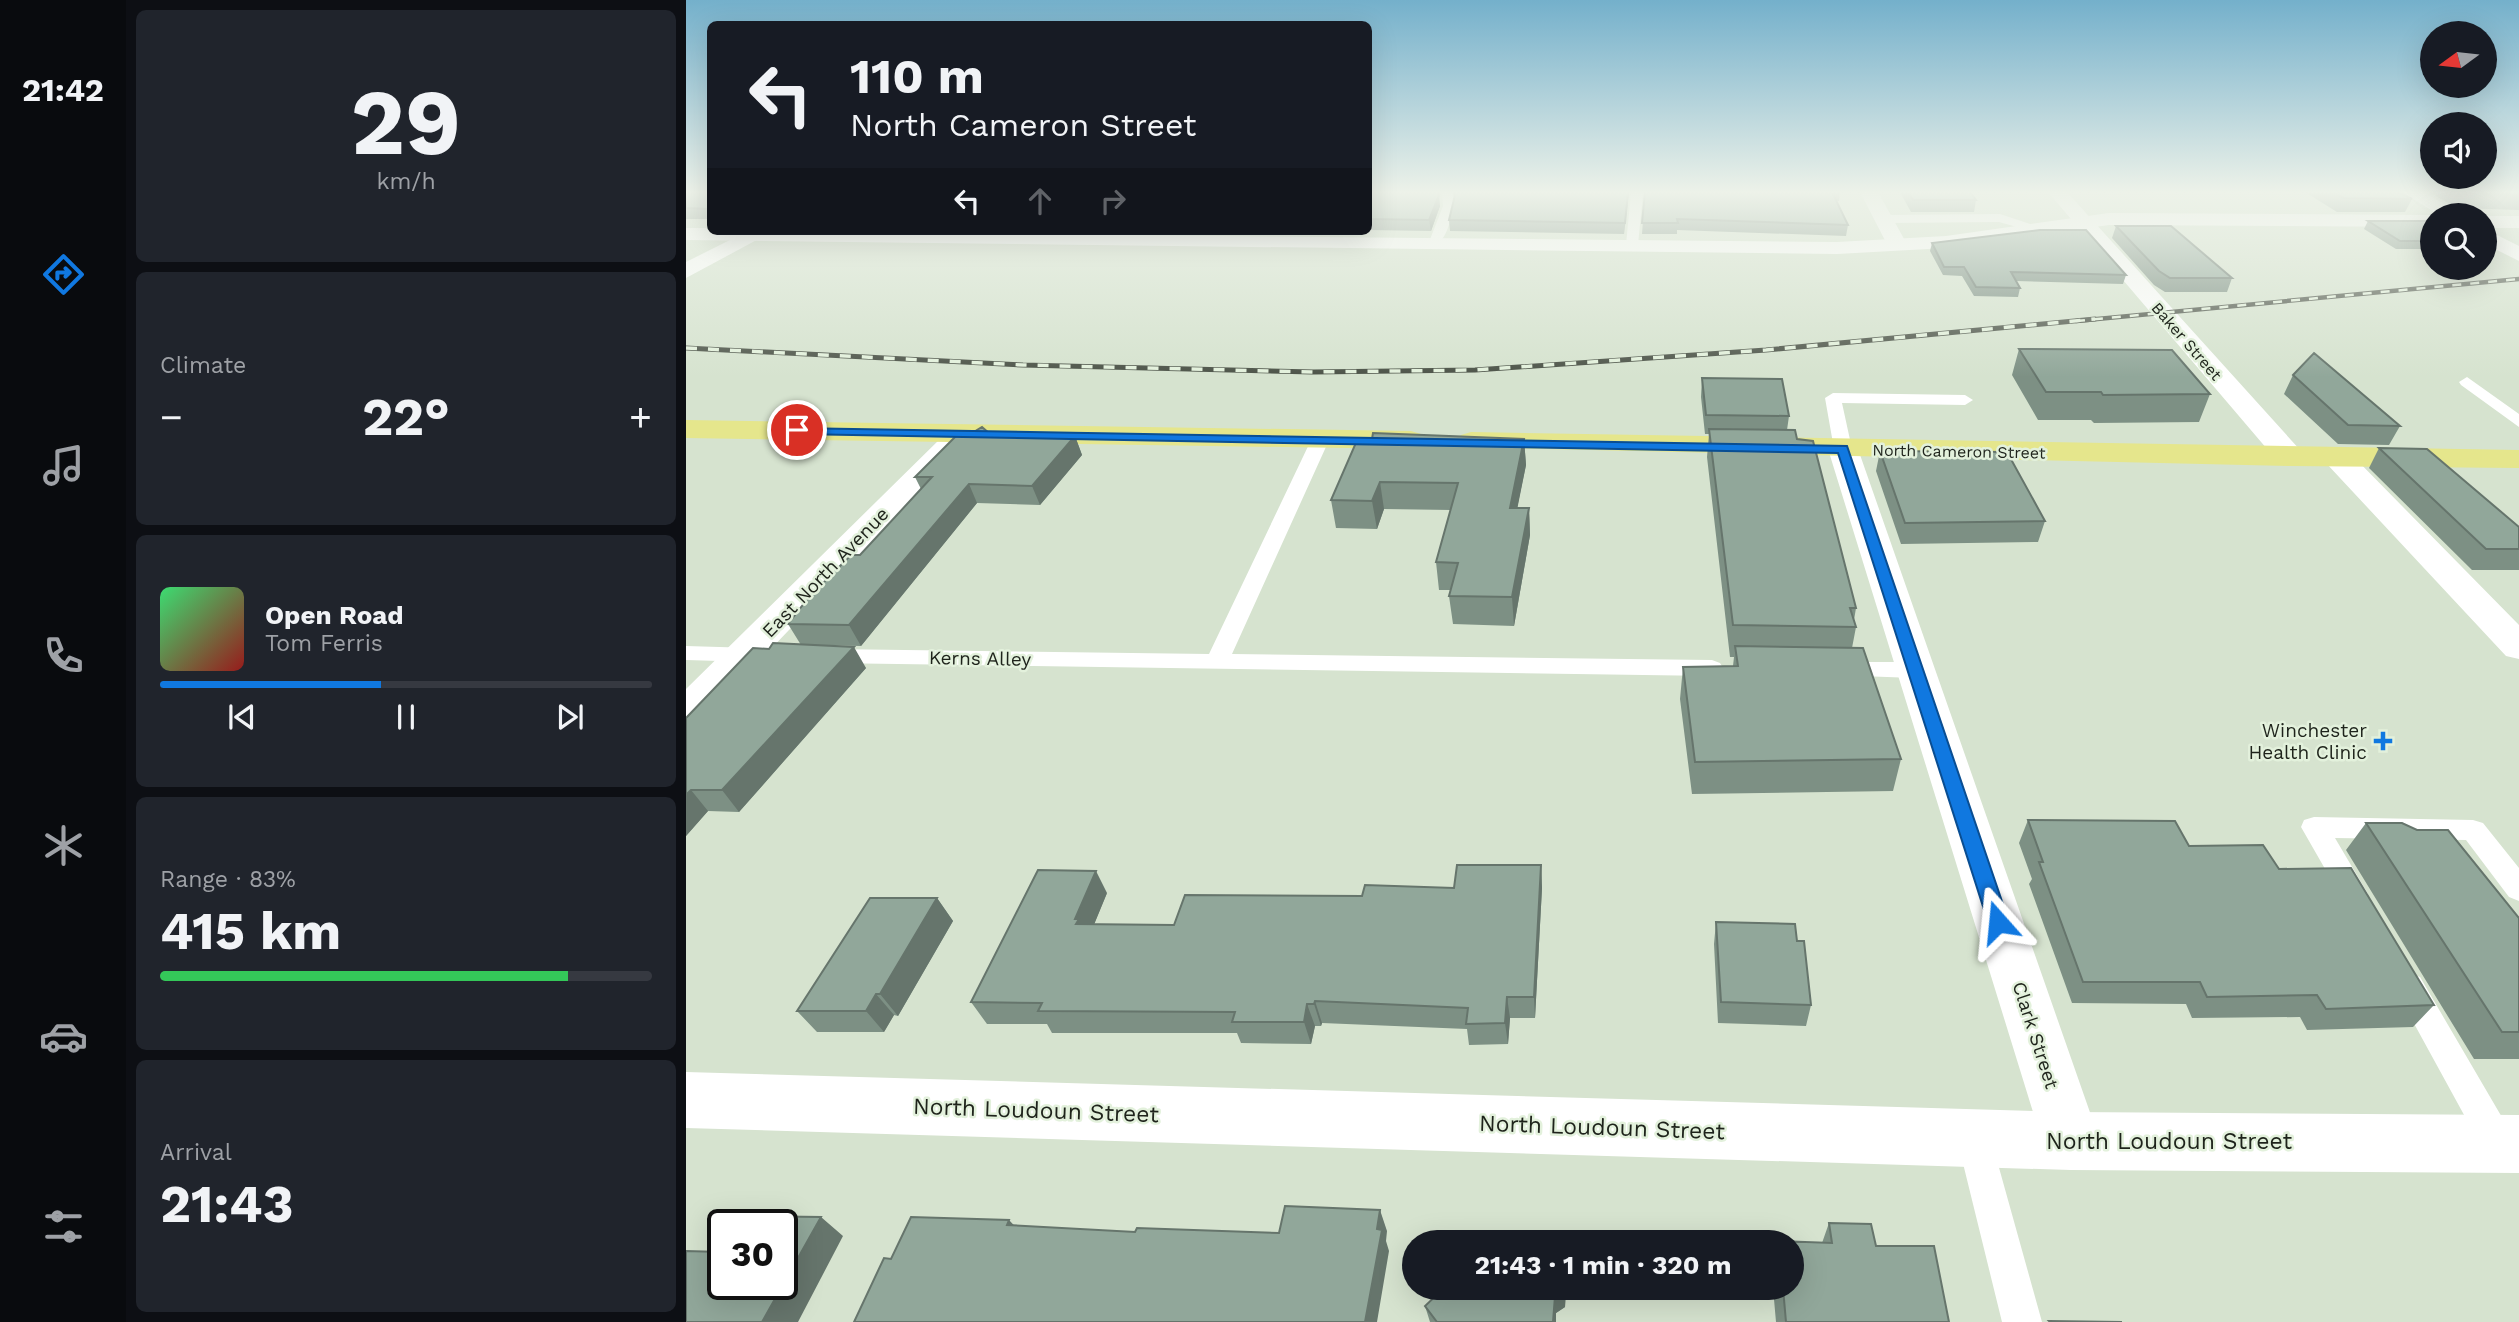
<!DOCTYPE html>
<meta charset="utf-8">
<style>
body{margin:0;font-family:"Work Sans",sans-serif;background:#20242c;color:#f1f3f6;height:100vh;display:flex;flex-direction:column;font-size:26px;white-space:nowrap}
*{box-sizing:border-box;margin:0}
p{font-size:23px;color:#9ea1a6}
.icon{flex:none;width:38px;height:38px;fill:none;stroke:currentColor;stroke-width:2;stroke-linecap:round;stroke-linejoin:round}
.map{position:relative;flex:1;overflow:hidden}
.sheet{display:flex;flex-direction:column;gap:10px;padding:10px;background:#0d0f14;width:560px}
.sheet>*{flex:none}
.guide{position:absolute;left:21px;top:21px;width:665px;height:214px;border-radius:10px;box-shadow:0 7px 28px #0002;background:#171b24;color:#f1f3f6;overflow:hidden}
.needle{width:46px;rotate:255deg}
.fabs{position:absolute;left:1734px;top:21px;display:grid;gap:14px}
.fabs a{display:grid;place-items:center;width:77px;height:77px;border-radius:50%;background:#171b24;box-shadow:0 7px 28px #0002;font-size:35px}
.speed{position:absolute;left:21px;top:1209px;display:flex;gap:14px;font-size:35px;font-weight:700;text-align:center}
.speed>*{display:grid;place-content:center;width:91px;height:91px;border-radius:50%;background:#171b24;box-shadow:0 7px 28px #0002;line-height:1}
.speed .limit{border:4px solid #111;border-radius:10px;background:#fff;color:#111}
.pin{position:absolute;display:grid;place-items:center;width:60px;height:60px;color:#fff;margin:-30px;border:4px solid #fff;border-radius:50%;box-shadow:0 2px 7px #0007}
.me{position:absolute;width:77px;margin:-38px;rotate:342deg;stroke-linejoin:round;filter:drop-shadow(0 0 5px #0008)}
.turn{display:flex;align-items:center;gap:24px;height:147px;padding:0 28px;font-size:32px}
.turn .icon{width:91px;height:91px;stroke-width:2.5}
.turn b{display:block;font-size:49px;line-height:60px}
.lanes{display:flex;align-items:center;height:66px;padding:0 28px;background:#0003;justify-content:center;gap:35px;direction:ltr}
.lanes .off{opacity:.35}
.big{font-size:52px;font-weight:700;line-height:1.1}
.sheet .card{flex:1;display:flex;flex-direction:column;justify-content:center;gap:10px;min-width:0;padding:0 24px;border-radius:10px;background:#20242c}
.sheet .dial{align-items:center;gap:0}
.dial b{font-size:91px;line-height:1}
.song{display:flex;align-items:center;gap:21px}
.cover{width:84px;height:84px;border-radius:10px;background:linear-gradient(135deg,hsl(140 70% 55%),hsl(0 70% 35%))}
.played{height:7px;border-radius:4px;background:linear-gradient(90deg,#1078e0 45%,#363941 45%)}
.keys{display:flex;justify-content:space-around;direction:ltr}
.heat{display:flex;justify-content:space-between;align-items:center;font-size:38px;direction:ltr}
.charge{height:10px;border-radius:5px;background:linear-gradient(90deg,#34c759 83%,#363941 0)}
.trip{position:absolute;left:716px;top:1230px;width:402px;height:70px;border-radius:35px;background:#171b24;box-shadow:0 7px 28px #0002;font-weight:700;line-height:70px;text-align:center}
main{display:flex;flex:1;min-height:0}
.tabs{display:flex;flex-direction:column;width:126px;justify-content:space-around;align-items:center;background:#090b0e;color:#9ea1a6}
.tabs .icon{width:49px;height:49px}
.tabs .active{color:#1078e0}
.tabs b{font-size:32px;color:#f1f3f6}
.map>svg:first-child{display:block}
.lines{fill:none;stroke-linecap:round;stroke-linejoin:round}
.lane{fill:#fff;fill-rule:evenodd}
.street{fill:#fff;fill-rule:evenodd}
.secondary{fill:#fff;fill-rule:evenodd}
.primary{fill:#e5e68c;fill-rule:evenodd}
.rail-far1-casing{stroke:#4c5348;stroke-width:4.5}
.rail-casing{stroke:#4c5348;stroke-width:5}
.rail-far1{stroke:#e3f1dc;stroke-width:2.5;stroke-dasharray:9;stroke-linecap:butt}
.rail{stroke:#e3f1dc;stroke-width:3.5;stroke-dasharray:11;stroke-linecap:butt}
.wall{fill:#7d9084}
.shaded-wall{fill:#66756c}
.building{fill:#91a79a;stroke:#66756c;stroke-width:2}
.route{fill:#1078e0;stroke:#0a4e92;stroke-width:2}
.poi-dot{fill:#1078e0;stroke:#e3f1dc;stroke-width:2.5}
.labels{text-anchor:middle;stroke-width:5;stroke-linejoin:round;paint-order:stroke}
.far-street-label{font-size:16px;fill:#1e231b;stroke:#e3f1dc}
.street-label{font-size:19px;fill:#1e231b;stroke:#e3f1dc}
.poi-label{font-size:19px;fill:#1e231b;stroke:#e3f1dc;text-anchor:end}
.near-street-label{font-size:23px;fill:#1e231b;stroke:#e3f1dc}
</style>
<main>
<nav class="tabs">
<b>21:42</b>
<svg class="icon active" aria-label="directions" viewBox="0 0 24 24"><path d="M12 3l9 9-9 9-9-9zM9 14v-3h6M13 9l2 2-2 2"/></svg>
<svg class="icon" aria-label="music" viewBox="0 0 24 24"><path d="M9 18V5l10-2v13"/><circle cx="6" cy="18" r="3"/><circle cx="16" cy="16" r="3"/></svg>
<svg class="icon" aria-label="phone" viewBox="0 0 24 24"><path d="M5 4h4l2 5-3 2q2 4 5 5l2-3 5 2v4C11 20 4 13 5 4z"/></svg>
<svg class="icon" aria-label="climate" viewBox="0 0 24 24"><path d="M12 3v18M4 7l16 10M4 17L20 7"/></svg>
<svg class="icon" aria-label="car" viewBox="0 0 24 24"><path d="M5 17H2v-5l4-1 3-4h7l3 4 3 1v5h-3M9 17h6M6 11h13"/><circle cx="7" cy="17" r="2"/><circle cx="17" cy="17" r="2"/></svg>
<svg class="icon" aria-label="filters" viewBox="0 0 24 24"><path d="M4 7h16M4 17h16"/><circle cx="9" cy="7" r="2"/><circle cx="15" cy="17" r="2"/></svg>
</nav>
<section class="sheet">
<div class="card dial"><b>29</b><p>km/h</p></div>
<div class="card"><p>Climate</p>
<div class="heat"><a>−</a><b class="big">22°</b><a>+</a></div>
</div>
<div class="card">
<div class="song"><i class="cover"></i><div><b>Open Road</b><p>Tom Ferris</p></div></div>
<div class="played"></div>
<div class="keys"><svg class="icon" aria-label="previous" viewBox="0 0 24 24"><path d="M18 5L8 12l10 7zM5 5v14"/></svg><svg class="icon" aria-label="pause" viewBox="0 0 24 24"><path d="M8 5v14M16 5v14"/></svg><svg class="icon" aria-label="next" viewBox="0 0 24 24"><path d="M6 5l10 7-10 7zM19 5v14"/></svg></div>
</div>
<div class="card"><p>Range · 83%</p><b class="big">415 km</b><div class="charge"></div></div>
<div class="card"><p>Arrival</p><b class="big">21:43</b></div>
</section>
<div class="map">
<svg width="1833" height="1322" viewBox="0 0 1833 1322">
<rect width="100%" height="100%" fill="#d6e3cf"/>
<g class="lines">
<path class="lane" d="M756,192H767C769,206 763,239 749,246L743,242L757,206Z
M945,192H957L952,245L946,249L940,245Z
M1314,214L1359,229L1353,233L1313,222L1197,223L1191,219L1197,215Z
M1781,377L1833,414V427L1775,385L1773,382Z
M1147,393L1279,395L1287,400L1279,405L1156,403L1166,449L1157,454L1148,449L1139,398Z
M635,433L644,438L546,654L1026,660L1034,663L1037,668L1034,673L1026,676L143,663L135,661L132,656L135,651L143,649L523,654L626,438Z
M0,646L67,648L75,650L78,655L75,660L67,662L0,660Z
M1155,662H1228L1236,665L1239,670L1236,675L1228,678L1147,675L1144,670L1147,665Z
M1628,817L1787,820L1797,823L1833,868V901L1823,897L1780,840L1649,838L1682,894L1678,902L1668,906L1658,902L1615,827L1618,820Z
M1723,973L1734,977L1824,1131L1829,1143L1824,1155L1812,1160L1800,1155L1708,987L1712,977Z
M1288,1122L1300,1127L1305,1139L1356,1322H1316L1271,1139L1276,1127Z"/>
<path class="street" d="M1174,192H1192L1222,246L1218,250H1204Z
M1362,192H1381L1615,451L1619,457L1615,463L1604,466L1593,463Z
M1716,192H1738L1777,215H1753Z
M1799,229L1833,246V261L1799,244Z
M62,231H78L80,235L0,278V262Z
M266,434L276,437L281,443L276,449L14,723L0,727V689L256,437Z
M1157,440L1167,443L1172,449L1414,1141L1406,1162L1385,1170L1364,1162L1356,1141L1142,449L1147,443Z
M1651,448L1662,451L1833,625V659L1820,656L1640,463L1636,457L1640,451Z"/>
<path class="secondary" d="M1423,213L1747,215L1746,227L1423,225L1260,248L1151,254L0,240V228H24V231L1151,242L1260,236Z
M1799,216H1833V228H1799Z
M0,1072L1385,1112L1833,1115V1173L1385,1170L0,1128Z"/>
<path class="primary" d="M0,420L725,431L735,434L740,440L735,446L725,449L0,438Z
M785,432L1833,450V468L1604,466L775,447L770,441L775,435Z"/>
<g class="rail-far1-casing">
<path id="rail-far1" d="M1390,321L1833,279"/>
</g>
<g class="rail-casing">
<path id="rail" d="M0,348L337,365L627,372L789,370L1080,350L1409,319"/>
</g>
<use href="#rail-far1" class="rail-far1"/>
<use href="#rail" class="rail"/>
</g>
<path class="wall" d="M0,192H24V219H0Z
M682,192L754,206L745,231L682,230Z
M767,192H943L938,234L764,231L763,220L768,197Z
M959,192H1154L1153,201H1150L1162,225L1160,236L991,230V234H956Z
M1214,192H1284L1290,200L1288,212H1225Z
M1619,192H1713L1726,199L1719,212H1651Z
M1743,192H1833V210L1771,208Z
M1682,221H1746V249H1710L1678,229Z
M1430,226L1546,278L1541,292H1479L1468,285L1426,238Z
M1246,243L1440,275L1437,284L1330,281L1334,288L1332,297L1288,296L1276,276L1257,275L1244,251Z
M1333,349L1524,394L1513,422L1408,423L1405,420H1352L1326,375Z
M1607,375L1714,426L1703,445L1652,444L1598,394Z
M1016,378L1103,416L1101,430L1111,439L1170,608L1168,620L1170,627L1166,648L1215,759L1207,791L1006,794L994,699L997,667L1047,666L1048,657H1044L1021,457L1023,434H1019L1015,397Z
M304,434L389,436L396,455L354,505L291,503L175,646L125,645L180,668L53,812L22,811L0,836V718L83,649L115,645L102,624L174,555L235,489L229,477Z
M672,438L838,439L840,465L831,508H843L844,535L828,626L767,624L763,596L765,590H753L750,562L765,510L698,509L691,529L650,528L645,500Z
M1693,448L1833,527V570H1786L1683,468Z
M1194,451L1359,521L1352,542L1215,544L1190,471Z
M1342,820L1503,846L1593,869L1748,1005L1727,1027L1621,1030L1614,1017L1506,1018L1500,1004L1386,1003L1343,884L1346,879L1333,843Z
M1680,823L1833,918V1059H1788L1660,850Z
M855,865L856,888L849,1018H824L822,1044L783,1045L781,1029L636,1023L635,1026H629L625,1044L555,1043L551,1033H366L361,1024H301L285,1002L421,893L408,924L488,925L676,896L768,888Z
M251,898L267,921L212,1016L208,1015L198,1032H131L111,1011Z
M1030,922L1111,941L1125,1005L1120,1026L1032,1023L1028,944Z
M1143,1223L1190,1246L1263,1322H1090L1087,1288H1106L1136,1243Z
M758,1288H880L879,1307L870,1313V1322H744L739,1306Z"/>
<path class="shaded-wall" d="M753,192L754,206L745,231L743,220Z
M942,192H943L938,234L939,223Z
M389,436L396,455L354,505L346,486Z
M838,439L840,465L826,535L824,508Z
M694,482L698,509L691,529L686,501Z
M283,484L291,503L175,646L163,625Z
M843,508L844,535L828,626L826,597Z
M168,647L180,668L53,812L36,790Z
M5,790L22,811L0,836V795Z
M855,865L856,888L849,1018L848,997Z
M410,871L421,893L403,937L390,924L389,919Z
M251,898L267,921L212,1016L194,994Z
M190,994L208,1015L198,1032L180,1011Z
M821,997L824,1018L822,1044L819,1023Z
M629,1001L636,1023L635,1026L628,1004Z
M621,1004L629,1026L625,1044L618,1022Z
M694,1210L701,1231L700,1241L703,1251L691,1322H679Z
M135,1217L157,1236L112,1322H76Z
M323,1220L343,1241L321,1225Z
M878,1288H880L879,1307L870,1313V1322H867L869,1296Z"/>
<path class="building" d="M0,192H24V209L0,208Z
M682,192H753V195L743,220L682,219Z
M768,192H942L939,223L763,220L769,195Z
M959,192H1146L1162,225L991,219L992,223H956Z
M1222,192H1284L1290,200H1227Z
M1646,192H1713L1726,199L1657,198Z
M1774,192H1833V195L1778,194Z
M1682,221H1746V241H1714Z
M1430,226H1485L1546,278H1484L1473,271Z
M1354,230H1400L1440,275L1325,272L1334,288L1290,287L1278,267H1258L1246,243Z
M1333,349L1486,350L1524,394L1417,395L1415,392H1360Z
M1628,353L1714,426L1662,425L1607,375Z
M1016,378L1096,379L1103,416L1020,415Z
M296,427L304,434L389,436L346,486L283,484L163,625L102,624L123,597L165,555H174L246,477H229L273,433H286Z
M1023,429L1109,430L1111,439L1127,441L1170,608H1164L1170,627L1047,625Z
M687,433L838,439L824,508H843L826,597L763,596L772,563L750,562L772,483L694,482L686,501L645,500L672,438L686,439Z
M1693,448L1741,449L1833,527V549H1800Z
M1194,451L1321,452L1359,521L1219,523Z
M87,643L168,647L36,790H5L0,795V718L67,648L83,649Z
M1049,646L1177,648L1215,759L1009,762L997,667L1052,666Z
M1342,820L1489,821L1503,846L1577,845L1593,869L1665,868L1748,1005L1640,1009L1631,995L1521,997L1514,982H1397L1353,862H1357Z
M1680,823H1716L1731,830H1762L1833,918V1032H1816Z
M771,865H855L848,997H821L819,1023L780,1024L782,1008L629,1001L628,1004H621L618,1022H546L549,1012L352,1011L356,1003L285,1002L352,870L410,871L389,919H393L390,924L488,925L499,895L676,896L679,885L768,888Z
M184,898H251L194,994H190L180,1011H111Z
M1030,922L1109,924L1111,941H1118L1125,1005L1035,1002Z
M599,1206L694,1210L691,1229L696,1230L679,1322H168L198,1258L205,1259L225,1217L323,1220L321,1225L449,1232L451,1228L593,1233Z
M58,1216L135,1217L76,1322H0V1251L35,1252L37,1249V1284H96V1225H52Z
M1143,1223L1185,1224L1190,1246H1248L1263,1322H1100L1097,1288H1106V1242H1093V1241L1146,1243Z
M758,1288H878V1290L869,1296L867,1322H751L739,1306Z
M1363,1321L1436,1322H1364Z"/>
<linearGradient id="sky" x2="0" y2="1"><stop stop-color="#74b0cb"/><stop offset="0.51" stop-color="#edf2e9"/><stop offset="1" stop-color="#edf2e9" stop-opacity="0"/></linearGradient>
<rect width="1833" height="377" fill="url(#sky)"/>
<path class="route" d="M107,428L1161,446L1323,922L1320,928L1312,931L1305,928L1302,922L1152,453L111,434L107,433Z"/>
<path class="poi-dot" d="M1693.5 730.5h7v7h7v7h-7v7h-7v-7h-7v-7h7z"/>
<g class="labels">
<g class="far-street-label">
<text transform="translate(1501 341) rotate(49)" y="6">Baker Street</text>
<text transform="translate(1273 451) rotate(1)" y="6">North Cameron Street</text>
</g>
<g class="street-label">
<text transform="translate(139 572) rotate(-46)" y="7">East North Avenue</text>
<text transform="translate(294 658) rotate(1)" y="7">Kerns Alley</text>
<text transform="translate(1350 1035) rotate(72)" y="7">Clark Street</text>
</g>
<g class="poi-label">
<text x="1681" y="737">Winchester<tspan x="1681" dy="22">Health Clinic</tspan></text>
</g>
<g class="near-street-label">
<text transform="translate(350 1110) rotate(2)" y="8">North Loudoun Street</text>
<text transform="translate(916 1127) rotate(2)" y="8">North Loudoun Street</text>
<text x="1483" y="1149">North Loudoun Street</text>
</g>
</g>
</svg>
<div class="fabs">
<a><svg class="needle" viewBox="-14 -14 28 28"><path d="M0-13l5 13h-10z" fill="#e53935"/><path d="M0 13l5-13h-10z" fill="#9ea1a6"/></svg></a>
<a><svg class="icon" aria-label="sound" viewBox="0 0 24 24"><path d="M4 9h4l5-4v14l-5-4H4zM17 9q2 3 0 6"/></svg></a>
<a><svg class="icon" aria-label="search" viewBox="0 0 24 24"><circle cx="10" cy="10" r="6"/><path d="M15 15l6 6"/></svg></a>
</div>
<div class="speed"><div class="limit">30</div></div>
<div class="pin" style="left:111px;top:430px;background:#d93025"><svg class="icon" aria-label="arrive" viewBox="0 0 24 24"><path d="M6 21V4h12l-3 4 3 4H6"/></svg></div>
<svg class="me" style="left:1312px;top:922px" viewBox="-20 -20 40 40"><path d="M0-17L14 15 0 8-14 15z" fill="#1078e0" stroke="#fff" stroke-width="4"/></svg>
<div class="trip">21:43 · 1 min · 320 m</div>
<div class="guide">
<div class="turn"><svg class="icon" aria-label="left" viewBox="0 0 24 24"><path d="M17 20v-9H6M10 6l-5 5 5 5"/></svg><div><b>110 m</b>North Cameron Street</div></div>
<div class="lanes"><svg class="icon" aria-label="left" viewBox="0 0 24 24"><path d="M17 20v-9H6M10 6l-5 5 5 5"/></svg><svg class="icon off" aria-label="ahead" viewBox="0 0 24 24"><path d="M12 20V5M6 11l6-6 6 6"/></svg><svg class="icon off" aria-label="right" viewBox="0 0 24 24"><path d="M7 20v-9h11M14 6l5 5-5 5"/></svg></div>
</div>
</div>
</main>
